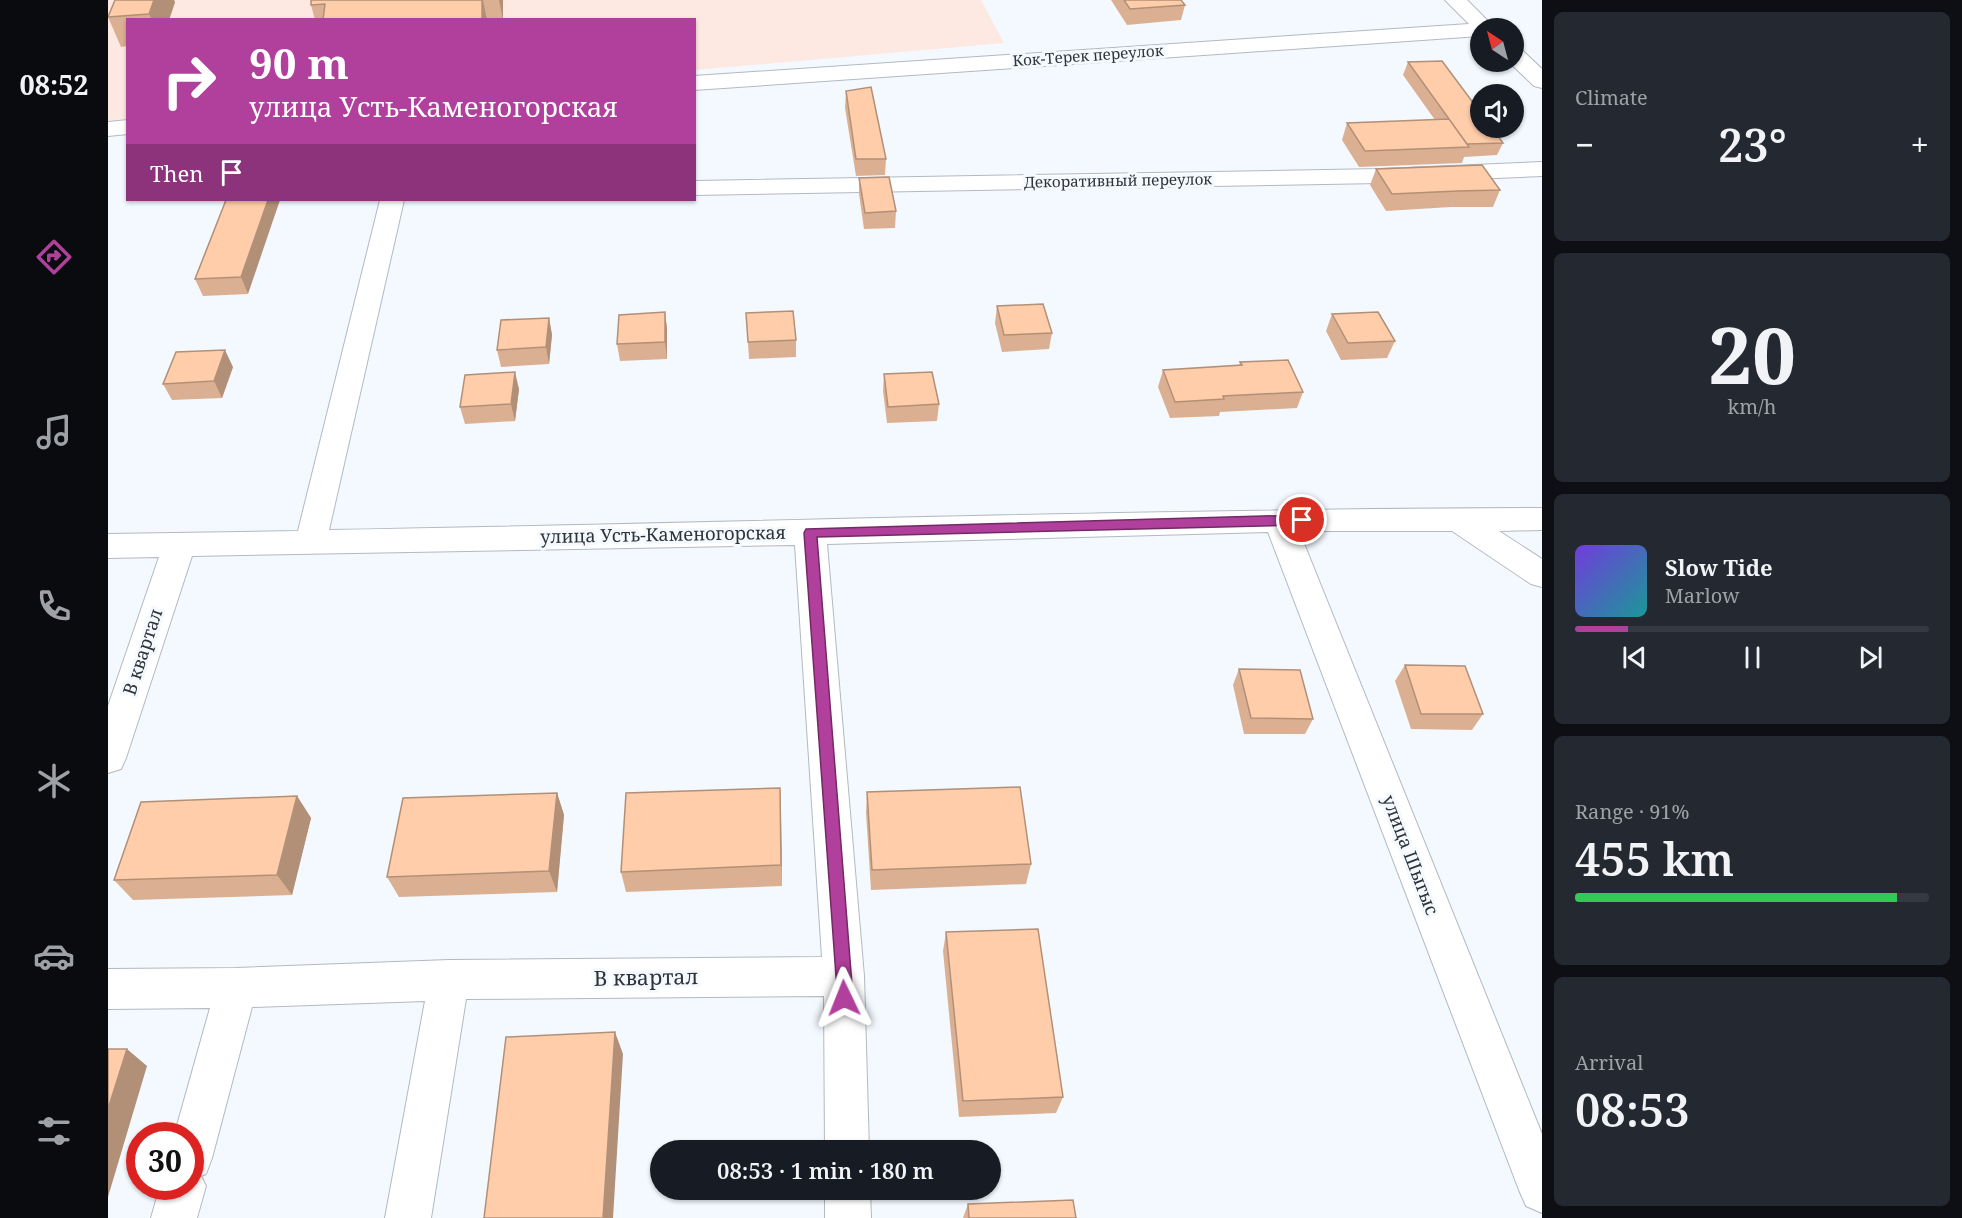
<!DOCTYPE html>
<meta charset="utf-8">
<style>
body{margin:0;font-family:"Noto Serif",serif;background:#242831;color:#f1f3f6;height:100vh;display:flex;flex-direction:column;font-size:22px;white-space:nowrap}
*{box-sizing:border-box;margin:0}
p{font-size:20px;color:#9ea1a6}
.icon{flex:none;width:33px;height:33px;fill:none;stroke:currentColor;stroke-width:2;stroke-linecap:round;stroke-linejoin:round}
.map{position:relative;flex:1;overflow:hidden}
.sheet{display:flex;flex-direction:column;gap:12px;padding:12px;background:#0d0f14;width:420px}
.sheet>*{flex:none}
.banner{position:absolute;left:18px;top:18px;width:570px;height:183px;border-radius:0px;box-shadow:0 2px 4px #0004;background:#b0409c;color:#fff;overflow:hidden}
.needle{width:39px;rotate:324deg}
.controls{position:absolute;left:1362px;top:18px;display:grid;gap:12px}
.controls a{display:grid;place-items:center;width:54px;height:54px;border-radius:50%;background:#171b24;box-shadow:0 2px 4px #0004;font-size:30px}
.speed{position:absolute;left:18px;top:1122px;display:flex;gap:12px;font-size:30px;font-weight:700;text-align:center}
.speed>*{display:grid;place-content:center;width:78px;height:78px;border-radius:50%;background:#171b24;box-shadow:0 2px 4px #0004;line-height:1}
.speed .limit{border:9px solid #d22;background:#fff;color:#111}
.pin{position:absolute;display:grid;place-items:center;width:51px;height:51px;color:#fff;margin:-26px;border:3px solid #fff;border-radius:50%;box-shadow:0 2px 6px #0007}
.me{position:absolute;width:66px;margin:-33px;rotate:358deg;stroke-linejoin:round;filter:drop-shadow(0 0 4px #0008)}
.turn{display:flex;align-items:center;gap:21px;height:126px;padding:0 24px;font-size:27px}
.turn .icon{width:78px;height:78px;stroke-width:2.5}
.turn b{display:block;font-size:42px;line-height:51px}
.then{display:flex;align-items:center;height:57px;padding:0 24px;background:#0003;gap:12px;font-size:22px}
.big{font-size:45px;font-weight:600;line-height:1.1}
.sheet .tile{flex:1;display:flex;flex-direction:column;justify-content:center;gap:9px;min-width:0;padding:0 21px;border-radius:9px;background:#242831}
.sheet .dial{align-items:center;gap:0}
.dial b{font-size:78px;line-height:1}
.song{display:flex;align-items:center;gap:18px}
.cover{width:72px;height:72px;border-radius:9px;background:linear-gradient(135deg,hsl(260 70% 55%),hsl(180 70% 35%))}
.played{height:6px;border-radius:3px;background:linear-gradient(90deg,#b0409c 15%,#363941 15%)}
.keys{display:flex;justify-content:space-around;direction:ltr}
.heat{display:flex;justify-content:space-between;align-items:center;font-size:33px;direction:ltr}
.charge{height:9px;border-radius:4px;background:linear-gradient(90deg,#34c759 91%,#363941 0)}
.trip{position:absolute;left:542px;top:1140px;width:351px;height:60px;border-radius:30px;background:#171b24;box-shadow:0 2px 4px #0004;font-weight:600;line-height:60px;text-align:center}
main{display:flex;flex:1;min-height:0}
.menu{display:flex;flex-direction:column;width:108px;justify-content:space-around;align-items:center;background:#090b0e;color:#9ea1a6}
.menu .icon{width:42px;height:42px}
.menu .on{color:#b0409c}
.menu b{font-size:27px;color:#f1f3f6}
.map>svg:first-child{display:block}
.education{fill:#fde9e2}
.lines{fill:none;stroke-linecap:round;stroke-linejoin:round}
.minor-casing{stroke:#b2b9c1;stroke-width:2}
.minor{fill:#fff;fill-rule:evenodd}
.wall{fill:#dbb092}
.shaded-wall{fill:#b29077}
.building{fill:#ffcdaa;stroke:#b29077;stroke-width:1.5}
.route{fill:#b0409c;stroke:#722a65;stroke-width:1.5}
.labels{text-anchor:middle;stroke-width:6;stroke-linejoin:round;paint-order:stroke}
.far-street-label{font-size:15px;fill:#313437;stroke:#f3f9ff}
.street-label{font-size:18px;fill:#313437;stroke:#f3f9ff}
.near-street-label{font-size:21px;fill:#313437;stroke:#f3f9ff}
</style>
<main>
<nav class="menu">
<b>08:52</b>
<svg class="icon on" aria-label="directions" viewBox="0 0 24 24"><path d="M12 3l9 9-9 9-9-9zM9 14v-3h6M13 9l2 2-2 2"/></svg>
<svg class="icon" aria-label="music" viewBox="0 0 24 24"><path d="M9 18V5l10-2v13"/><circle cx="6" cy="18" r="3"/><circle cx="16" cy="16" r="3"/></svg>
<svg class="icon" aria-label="phone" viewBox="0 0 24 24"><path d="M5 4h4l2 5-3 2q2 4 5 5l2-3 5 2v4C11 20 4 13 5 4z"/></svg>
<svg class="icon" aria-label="climate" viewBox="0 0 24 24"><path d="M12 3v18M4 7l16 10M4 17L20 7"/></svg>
<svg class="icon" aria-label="car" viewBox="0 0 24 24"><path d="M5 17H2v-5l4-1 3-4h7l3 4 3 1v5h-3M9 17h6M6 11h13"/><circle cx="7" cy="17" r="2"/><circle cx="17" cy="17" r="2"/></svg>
<svg class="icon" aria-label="filters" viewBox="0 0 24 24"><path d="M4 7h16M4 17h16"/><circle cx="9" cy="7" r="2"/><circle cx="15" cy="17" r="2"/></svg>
</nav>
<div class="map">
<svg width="1434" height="1218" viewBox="0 0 1434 1218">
<rect width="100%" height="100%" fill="#f3f9ff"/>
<path class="education" d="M0,0H873L896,43L587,70L586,20H20L19,119L0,121Z"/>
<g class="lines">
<g class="minor-casing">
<path id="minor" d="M1337,0H1359L1387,28H1372V36L586,90V76L1361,24Z
M1406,49L1414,50L1434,69V88L1426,86L1401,62H1406Z
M20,120V134L0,136V122Z
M1434,162V176L1272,183L586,195V181L1272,169Z
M272,200H296L221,530C625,523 1030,509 1434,508V530L1391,531L1434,559V587L1423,584L1344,531H1191L1434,1134V1213L1418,1206L1411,1190L1160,532L719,544L756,976L761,1150H717L716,996L358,999L323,1218H277L317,1001L144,1007L104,1158L98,1174L93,1176L98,1186L89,1218H43L52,1186H82V1136H66L102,1008L0,1009V969L128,968L341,960L714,957L687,545L84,556L18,758L13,769L0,773V706L51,557L0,558V534L190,531Z
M717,1190H762L763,1218H717Z"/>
</g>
<use href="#minor" class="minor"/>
</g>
<path class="wall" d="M203,0H395V20H207L203,5Z
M1003,0H1073L1077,5L1073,20L1019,25Z
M67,2L61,20H20V46L13,47L0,17Z
M1300,62L1395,143L1389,155L1356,157L1354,163L1251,167L1234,140L1239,123L1327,120L1295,75Z
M738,91L778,159L777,175L748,176L737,108Z
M1268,169L1392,190L1385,207H1343L1278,211L1262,185Z
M751,178L788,211L787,228L756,229L751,194Z
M118,200L140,294L95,296L87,279Z
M889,306L944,333L941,349L894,352L887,323Z
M557,312L559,329V359L512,361L509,344Z
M638,313L688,340V357L641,359Z
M1224,314L1287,341L1279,358L1233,360L1218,331Z
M441,318L444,335L441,364L393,367L389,350Z
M1132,362L1195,392L1189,408L1112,412L1111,416L1062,418L1050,387L1055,370L1131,366Z
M125,367L114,398L64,400L55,384Z
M776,374L831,404L829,421L779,423L775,391Z
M411,389L407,421L357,424L352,407Z
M1297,665L1375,714L1364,730L1303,729L1287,681Z
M1131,669L1205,719L1197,734H1136L1125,685Z
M672,788L674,886L518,892L513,872Z
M759,792L923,864L918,884L763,890L758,813Z
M449,793L456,815L449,892L291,897L279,877Z
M189,796L203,818L184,895L25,900L6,880Z
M838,932L955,1097L948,1113L851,1117L835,951Z
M860,1204L968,1218H855Z"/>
<path class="shaded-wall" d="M46,0H66L67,2L61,20H44L41,14Z
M374,0H375L379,20H374Z
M391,0H395V20Z
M160,200H172L140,294L133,277Z
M557,312L559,329V359L557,342Z
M441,318L444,335L441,364L438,347Z
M117,350L125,367L114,398L106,381Z
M407,372L411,389L407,421L403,404Z
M672,788L673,810L674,886L673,865Z
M449,793L456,815L449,892L441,871Z
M189,796L203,818L184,895L169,875Z
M507,1032L515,1054L505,1218H495Z
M19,1049L39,1066L0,1197V1109Z"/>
<path class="building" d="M7,0H46L41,14L0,17Z
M203,0H374V20H215L217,4L203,5Z
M1016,0H1073L1077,5L1022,9Z
M1334,61L1372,112V128H1384L1395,143L1359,144L1300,62Z
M763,87L778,159H748L738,91Z
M1341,119L1361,147L1257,151L1239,123Z
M1374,165L1392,190L1350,191L1284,194L1268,169Z
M781,177L788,211L757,213L751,178Z
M118,200H160L133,277L87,279Z
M935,304L944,333L896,335L889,306Z
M685,311L688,340L640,342L638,313Z
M557,312V342L509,344L511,315Z
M1270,312L1287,341L1240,343L1224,314Z
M441,318L438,347L389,350L393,320Z
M117,350L106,381L55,384L68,352Z
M1180,360L1195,392L1115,396L1116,399L1067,402L1055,370L1134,365L1132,362Z
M407,372L403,404L352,407L357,375Z
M824,372L831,404L780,407L776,374Z
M1297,665L1357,666L1375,714H1313Z
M1131,669L1192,670L1205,719L1143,718Z
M912,787L923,864L764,870L759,792Z
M672,788L673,865L513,872L518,793Z
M449,793L441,871L279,877L295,798Z
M189,796L169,875L6,880L33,802Z
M930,929L955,1097L855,1101L838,932Z
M507,1032L495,1218H376L398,1037Z
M0,1049H19L0,1109Z
M965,1200L968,1218H861L860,1204Z"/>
<path class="route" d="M1194,515L1200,520L1194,525L709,537L745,998L743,1004L736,1006L730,1004L696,533L698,529Z"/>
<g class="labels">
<g class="far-street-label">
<text transform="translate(980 56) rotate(-4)" y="5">Кок-Терек переулок</text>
<text transform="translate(1010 181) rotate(-1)" y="5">Декоративный переулок</text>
</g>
<g class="street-label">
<text transform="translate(555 535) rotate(-1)" y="6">улица Усть-Каменогорская</text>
<text transform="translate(35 652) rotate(-72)" y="6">В квартал</text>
<text transform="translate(1302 855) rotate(69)" y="6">улица Шыгыс</text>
</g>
<g class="near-street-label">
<text transform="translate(538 978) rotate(-1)" y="7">В квартал</text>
</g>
</g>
</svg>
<div class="controls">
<a><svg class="needle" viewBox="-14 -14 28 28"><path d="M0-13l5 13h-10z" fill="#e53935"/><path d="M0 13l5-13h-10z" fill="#9ea1a6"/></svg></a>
<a><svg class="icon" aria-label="sound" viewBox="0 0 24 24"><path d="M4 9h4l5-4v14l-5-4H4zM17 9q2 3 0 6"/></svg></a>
</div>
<div class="speed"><div class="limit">30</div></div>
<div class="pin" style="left:1194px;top:520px;background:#d93025"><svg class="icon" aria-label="arrive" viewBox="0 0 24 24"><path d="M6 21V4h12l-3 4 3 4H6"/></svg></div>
<svg class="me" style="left:736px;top:998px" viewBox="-20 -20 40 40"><path d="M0-17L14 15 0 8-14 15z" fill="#b0409c" stroke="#fff" stroke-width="4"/></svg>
<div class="trip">08:53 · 1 min · 180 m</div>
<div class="banner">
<div class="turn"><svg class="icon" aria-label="right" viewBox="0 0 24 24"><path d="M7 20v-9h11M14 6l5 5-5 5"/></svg><div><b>90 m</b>улица Усть-Каменогорская</div></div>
<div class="then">Then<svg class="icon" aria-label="arrive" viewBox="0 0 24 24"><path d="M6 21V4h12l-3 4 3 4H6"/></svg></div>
</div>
</div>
<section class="sheet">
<div class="tile"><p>Climate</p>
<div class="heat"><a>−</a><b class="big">23°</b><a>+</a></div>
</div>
<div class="tile dial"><b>20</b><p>km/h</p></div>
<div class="tile">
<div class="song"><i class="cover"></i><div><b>Slow Tide</b><p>Marlow</p></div></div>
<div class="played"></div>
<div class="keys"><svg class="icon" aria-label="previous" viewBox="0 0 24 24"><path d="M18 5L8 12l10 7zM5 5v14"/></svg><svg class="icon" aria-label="pause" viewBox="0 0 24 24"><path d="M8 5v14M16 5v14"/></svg><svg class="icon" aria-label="next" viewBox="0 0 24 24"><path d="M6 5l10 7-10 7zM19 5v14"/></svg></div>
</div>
<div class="tile"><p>Range · 91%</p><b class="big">455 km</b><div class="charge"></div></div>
<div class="tile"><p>Arrival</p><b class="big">08:53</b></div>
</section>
</main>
